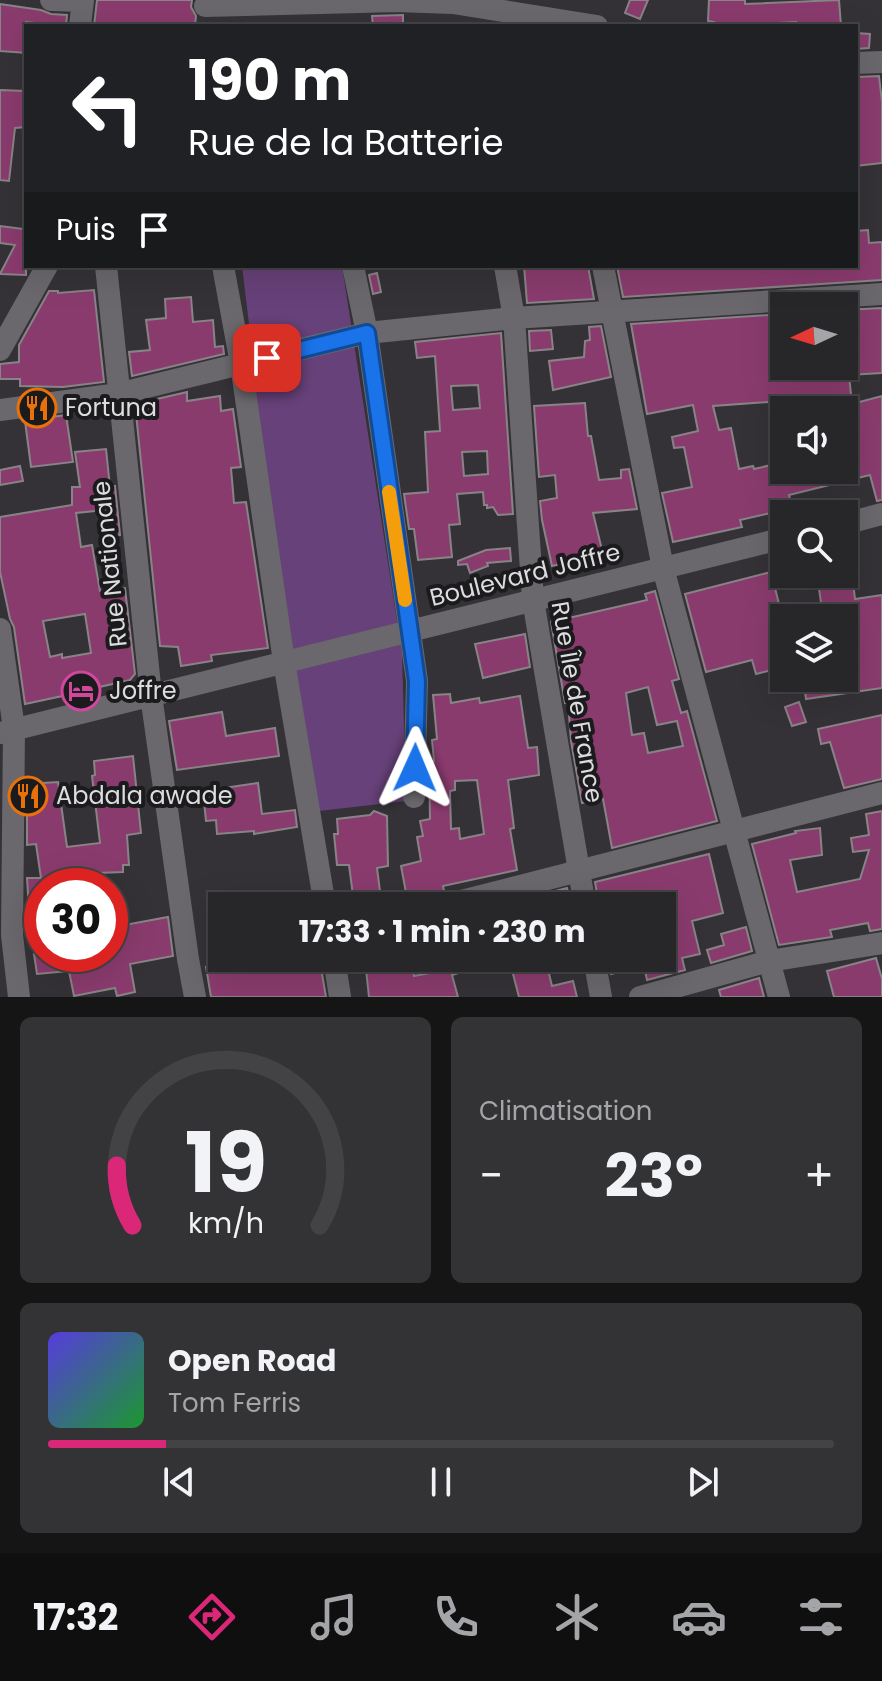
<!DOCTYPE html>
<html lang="fr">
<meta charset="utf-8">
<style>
body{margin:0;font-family:Poppins,sans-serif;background:#333234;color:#f1f3f6;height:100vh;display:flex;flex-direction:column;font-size:30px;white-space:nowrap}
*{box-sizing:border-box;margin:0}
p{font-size:26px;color:#a4a5a8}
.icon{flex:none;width:44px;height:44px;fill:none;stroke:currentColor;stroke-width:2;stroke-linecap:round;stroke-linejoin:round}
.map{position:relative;height:997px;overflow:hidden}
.panel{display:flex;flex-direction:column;gap:20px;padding:20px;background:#151516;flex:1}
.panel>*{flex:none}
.hud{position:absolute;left:24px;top:24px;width:834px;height:244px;border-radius:0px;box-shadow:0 8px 32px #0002,0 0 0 2px #434345;background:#202124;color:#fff;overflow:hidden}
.needle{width:52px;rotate:266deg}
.buttons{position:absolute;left:770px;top:292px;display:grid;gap:16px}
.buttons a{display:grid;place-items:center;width:88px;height:88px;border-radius:0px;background:#272628;box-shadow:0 8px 32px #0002,0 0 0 2px #434345;font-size:40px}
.speed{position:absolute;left:24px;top:868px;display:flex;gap:16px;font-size:40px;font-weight:700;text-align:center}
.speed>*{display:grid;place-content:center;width:104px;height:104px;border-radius:50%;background:#272628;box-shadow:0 8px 32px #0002,0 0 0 2px #434345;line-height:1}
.speed .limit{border:12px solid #d22;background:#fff;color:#111}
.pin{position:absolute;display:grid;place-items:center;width:68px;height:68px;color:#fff;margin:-34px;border-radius:16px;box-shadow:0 4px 12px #0006}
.me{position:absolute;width:88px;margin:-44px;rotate:1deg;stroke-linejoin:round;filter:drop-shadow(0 0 6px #0008)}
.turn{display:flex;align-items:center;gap:28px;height:168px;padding:0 32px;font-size:36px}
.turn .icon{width:104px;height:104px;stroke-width:2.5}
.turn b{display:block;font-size:56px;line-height:68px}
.then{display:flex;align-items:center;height:76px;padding:0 32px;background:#0003;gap:16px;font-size:30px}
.big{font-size:60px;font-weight:700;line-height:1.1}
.panel .tile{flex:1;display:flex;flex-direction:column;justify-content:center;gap:12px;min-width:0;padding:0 28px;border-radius:12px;background:#333234}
.panel .dial{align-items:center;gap:0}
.dial svg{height:208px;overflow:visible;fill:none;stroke:#434345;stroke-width:7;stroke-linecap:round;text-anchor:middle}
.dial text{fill:#f1f3f6;stroke:none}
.song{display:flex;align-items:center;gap:24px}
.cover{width:96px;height:96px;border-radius:12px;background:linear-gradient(135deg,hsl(250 70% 55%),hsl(130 70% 35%))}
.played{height:8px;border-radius:4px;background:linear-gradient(90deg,#db2777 15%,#434345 15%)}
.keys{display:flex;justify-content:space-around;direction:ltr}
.heat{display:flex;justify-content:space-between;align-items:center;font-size:44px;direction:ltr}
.panel .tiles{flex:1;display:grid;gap:20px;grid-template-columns:1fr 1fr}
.tile:last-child{grid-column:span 2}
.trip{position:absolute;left:208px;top:892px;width:468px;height:80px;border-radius:0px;background:#272628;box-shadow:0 8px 32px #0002,0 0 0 2px #434345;font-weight:700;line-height:80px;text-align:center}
.dock{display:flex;height:128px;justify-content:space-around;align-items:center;background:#100f10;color:#a4a5a8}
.dock .icon{width:56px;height:56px}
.dock .selected{color:#db2777}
.dock b{font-size:36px;color:#f1f3f6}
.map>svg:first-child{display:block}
.green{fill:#674179}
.building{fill:#8a3b6e;stroke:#888386;stroke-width:2;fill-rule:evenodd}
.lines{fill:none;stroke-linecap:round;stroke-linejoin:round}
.minor{stroke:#6a686c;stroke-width:22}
.route-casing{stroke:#114b97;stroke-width:20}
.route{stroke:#1a73e8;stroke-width:14}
.slow{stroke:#f59e0b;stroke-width:14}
.labels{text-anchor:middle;stroke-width:8;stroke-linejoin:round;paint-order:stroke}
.poi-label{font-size:24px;fill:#dddcde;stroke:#1b1a1c;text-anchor:start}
.street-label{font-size:24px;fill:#dddcde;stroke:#1b1a1c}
</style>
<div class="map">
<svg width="882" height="997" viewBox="0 0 882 997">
<rect width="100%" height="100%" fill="#343236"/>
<path class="green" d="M242,266H342L402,653L406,801L319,811L255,428L256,382Z"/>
<path class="building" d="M97,0H192L191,7L196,16L195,26H94Z
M630,0H648L640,19L625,13Z
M709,0H745V4L839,0L841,26H806L796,25V22L714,26V22L708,21Z
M0,4L41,10L51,14L67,15L66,26L26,22V53L0,51Z
M403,15V26H373L372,16Z
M856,33L870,34L869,48L856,49Z
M879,76L882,102V163L856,166V77Z
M0,90L26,91V127L15,128L9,181L0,180Z
M26,223V275L0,274L15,245L0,243V226L23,229Z
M868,230L869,243L882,242V280L623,297L617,266H856V231Z
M524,266H588L594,299L527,303Z
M377,273L381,292L373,294L369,275Z
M94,290L104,382L63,387L20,386V379H0V364L19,362V345L49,291H58V293Z
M191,297L193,322L213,320L215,347L223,346L224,354L132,376L129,352L150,350L146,320L166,318L165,299Z
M882,308V373L849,375L852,404L882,396V500L877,501L870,475L789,495L792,508L740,520L742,527L673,542L662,493L692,487L684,447L674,448L672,437L698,431L693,405L647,414L631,324L784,314V366H844V310ZM808,399L809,410H844V470H784V462L754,469L753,466L739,469L731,428L719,430L713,406Z
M601,326L611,377L553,390L549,361L584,357L585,341L590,340L589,327Z
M551,330L553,349L530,351L529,331Z
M501,333L513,514L498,515L493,507L487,508V505H484L483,492L457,494L460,524L449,525L452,557L418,560L414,529H409L404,494L428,492L425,432L440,431L435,356L417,358L415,342ZM478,385L480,408L453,410L451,386ZM487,451L488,474L464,476L462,452Z
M187,392V401L220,396L221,411L233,409L241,467L231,468L234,503L246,502L268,648L211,655L212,661L181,666L178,647L160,646L135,404Z
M585,403L588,436H591L599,480L621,478V470L629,469L637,509L593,513L603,554L552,566L542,520L540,501L557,498L555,475L539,477L534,406Z
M66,415L73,462L31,467L25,421Z
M106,449L110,487L115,486L120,535L108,536L105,510L76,513L81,547L92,545L100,591L125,588L135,674L130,680L95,688L97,695L73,700L72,694L25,704L14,627L10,619L0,572V517L72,505V487H80L75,452ZM85,614L91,653L62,658V654L50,657L43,621Z
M20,466L23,481L0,485V470Z
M510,548L511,561L487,563L488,566L470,573L467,564L458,565V561L486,550Z
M771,572L780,608L821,603L817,574H852L855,599L882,595V688L806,699L803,678H844V618H784V667L756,674L752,660L706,672L685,594Z
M655,591L679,679L672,681L681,713L687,711L717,821L612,848L603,799L582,803L571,741L568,702L565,703L551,622L647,600L645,594ZM648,687L657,725L677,721L683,746L648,753L644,733L632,735L626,693Z
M525,634L530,667L483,678L475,644Z
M450,694L451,703L479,698L480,703L520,696L528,748L537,747L539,775L508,780L514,828L510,829L517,870L443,886L444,891L407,898L401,866L421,861L417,837L423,836L420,821L430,819L429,761H434L432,740L437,739L433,695ZM477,780L484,834L460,839L459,828L451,829L450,791L455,790V781Z
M799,702L806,722L792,726L785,707Z
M222,712L226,736L275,728L279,756L177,770L169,721Z
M882,715V779L844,788L830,742L821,744L818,729Z
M133,756L141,833L127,835L129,865H123V872L97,873L99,886H42V925L30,926L27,878H41L36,844L27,845V784L58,782L67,847L100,843L92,776L95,775L94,761Z
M258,783L262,814L295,810L297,827L254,834V831L217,834L216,820L206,821L203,791Z
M374,811L387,816L388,866L377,868L381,899L354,903L349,865H337L334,834H338L337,819L370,815Z
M882,811V929L870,931L868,923L830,930L832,937L779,945L752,844L796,833L795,831L820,828L822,855L790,860L797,892L860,879L869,850L853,852L851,838L869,835L866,814Z
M709,854L723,913L692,921L700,954L682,958L685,970L647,980L644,966L611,974L608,958H662V906H599L595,882Z
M567,888L571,906H498Z
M168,917L173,956L130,964L135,992L117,996L115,988L74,996L69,971L37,974L34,954H55L56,960L82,957V954H110V939L120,937L119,926Z
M746,927L752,951L711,963L707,950L724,945L721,934Z
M224,958H310L312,969L321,968L326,997H211L206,967L224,965Z
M397,958H411L414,976L450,969L447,958H498V961L452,975L458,997H369L366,969L398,964Z
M876,958L882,979V997H834L827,971Z
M546,961L552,986L573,981L577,997H519L512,970Z
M759,978L764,997H721L719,990Z"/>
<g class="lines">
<path class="minor" d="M51,0L83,1
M205,6L397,1L453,3L597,26
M80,26L83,0
M856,63L882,62
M106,266L151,695L188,959L195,997
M223,266L241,364L284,662L325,906
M353,266L367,333L417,681L414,797
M505,266L514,318L533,600L585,906
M603,266L663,568L779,997
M0,350L47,266
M0,410L118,394L367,333L514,318L882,294
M844,524L882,514
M0,629L14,729L12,935L19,997
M0,733L784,538
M442,906L882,793
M334,958L340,997
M594,958L601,997
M640,997L769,961L882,943"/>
</g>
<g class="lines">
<g class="route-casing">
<path id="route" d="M267,358L367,333L417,681L415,768"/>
</g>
<use href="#route" class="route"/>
<path class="slow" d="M389,492L405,600"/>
</g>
<defs>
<g id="restaurant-ring" transform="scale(2)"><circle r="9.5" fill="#1b1a1c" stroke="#e8710a" stroke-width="1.5"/><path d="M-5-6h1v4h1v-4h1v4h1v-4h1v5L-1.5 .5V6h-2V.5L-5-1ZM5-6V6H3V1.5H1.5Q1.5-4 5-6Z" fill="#e8710a"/></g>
<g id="hotel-ring" transform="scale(2)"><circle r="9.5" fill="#1b1a1c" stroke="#d1479c" stroke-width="1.5"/><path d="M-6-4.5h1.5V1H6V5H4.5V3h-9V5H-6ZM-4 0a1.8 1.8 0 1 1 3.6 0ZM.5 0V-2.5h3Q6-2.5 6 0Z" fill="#d1479c"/></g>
</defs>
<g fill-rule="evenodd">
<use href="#restaurant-ring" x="37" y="408"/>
<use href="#hotel-ring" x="81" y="691"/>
<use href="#restaurant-ring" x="28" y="796"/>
</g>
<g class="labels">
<g class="poi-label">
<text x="65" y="416">Fortuna</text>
<text x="109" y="699">Joffre</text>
<text x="56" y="804">Abdala awade</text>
</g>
<g class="street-label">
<text transform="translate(110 564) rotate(-96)" y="8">Rue Nationale</text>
<text transform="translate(525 575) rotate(-14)" y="8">Boulevard Joffre</text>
<text transform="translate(577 702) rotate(80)" y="8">Rue Île de France</text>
</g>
</g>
</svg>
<div class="buttons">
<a><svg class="needle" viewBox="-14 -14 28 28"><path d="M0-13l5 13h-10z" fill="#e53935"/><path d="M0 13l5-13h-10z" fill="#a4a5a8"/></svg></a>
<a><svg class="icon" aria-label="sound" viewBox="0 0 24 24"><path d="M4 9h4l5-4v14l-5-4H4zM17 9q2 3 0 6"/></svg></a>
<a><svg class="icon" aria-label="search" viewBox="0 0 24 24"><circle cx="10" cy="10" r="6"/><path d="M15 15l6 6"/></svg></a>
<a><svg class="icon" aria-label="layers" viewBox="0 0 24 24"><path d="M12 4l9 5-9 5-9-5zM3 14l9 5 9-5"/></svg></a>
</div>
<div class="speed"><div class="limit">30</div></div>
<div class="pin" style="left:267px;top:358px;background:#d93025"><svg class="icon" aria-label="arrive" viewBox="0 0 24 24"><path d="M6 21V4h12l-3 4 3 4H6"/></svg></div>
<svg class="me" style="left:415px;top:768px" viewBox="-20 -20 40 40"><path d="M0-17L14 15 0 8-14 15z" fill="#1a73e8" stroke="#fff" stroke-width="4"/></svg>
<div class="trip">17:33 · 1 min · 230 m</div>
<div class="hud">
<div class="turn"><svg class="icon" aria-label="left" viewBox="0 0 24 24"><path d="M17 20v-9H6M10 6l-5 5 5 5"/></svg><div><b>190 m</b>Rue de la Batterie</div></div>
<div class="then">Puis<svg class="icon" aria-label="arrive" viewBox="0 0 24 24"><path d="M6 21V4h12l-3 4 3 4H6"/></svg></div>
</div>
</div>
<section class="panel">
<div class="tiles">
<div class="tile dial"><svg viewBox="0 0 100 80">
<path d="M14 69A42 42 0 1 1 86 69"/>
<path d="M14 69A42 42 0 0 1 8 46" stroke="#db2777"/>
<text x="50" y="56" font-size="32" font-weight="700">19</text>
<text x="50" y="72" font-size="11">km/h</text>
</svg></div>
<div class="tile"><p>Climatisation</p>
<div class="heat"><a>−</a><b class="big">23°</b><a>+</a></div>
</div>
<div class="tile">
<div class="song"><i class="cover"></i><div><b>Open Road</b><p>Tom Ferris</p></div></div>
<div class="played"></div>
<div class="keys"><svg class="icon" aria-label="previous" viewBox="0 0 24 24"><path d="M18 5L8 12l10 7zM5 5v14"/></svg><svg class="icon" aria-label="pause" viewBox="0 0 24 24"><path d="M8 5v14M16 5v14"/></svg><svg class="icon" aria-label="next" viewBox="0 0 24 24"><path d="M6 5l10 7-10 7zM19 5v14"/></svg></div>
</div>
</div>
</section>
<nav class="dock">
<b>17:32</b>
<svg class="icon selected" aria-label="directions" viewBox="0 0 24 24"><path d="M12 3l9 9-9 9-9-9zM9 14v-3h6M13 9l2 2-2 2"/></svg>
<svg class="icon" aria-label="music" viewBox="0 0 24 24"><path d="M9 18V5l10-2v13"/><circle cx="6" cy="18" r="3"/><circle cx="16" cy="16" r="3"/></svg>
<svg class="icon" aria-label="phone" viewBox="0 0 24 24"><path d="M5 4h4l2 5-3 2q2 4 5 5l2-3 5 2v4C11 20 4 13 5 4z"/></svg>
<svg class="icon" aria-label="climate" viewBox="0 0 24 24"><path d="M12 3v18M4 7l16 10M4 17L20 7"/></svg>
<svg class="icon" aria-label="car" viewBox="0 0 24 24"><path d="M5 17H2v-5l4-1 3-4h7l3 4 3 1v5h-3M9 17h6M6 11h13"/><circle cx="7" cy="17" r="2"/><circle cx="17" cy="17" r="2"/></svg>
<svg class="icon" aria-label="filters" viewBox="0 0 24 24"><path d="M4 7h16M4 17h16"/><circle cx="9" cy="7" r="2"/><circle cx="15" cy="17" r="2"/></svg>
</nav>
